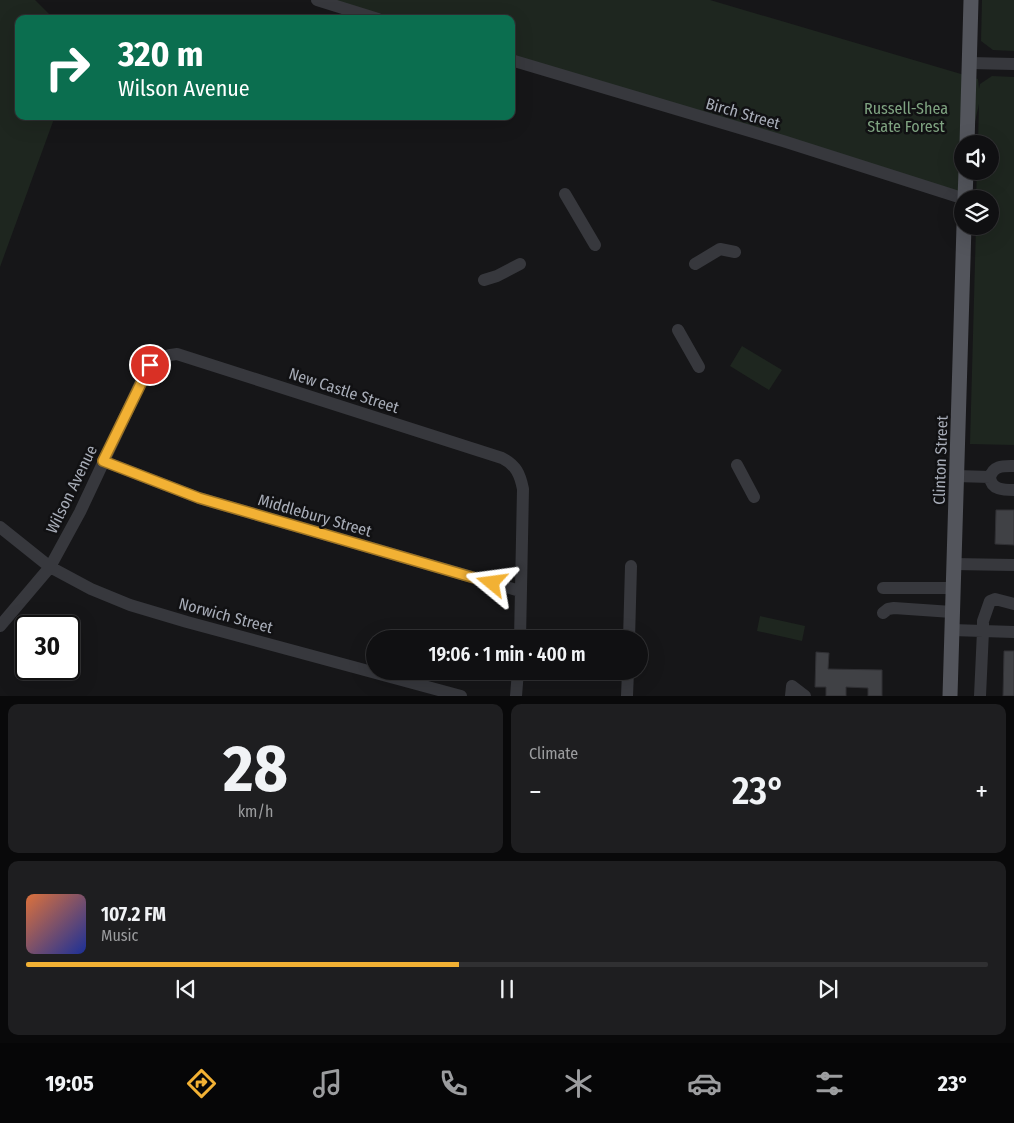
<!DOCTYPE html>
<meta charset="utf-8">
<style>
body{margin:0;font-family:"Fira Sans Condensed",sans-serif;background:#1e1e20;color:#f1f3f6;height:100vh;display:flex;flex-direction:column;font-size:19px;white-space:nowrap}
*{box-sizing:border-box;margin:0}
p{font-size:16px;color:#9c9d9f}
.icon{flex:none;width:28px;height:28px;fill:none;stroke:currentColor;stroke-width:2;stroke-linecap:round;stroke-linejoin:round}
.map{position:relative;height:696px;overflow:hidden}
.drawer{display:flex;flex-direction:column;gap:8px;padding:8px;background:#09090a;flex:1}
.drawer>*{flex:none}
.banner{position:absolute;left:15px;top:15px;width:500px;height:105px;border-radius:10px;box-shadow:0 5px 20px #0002,0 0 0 1px #303032;background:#0b6e4f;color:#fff;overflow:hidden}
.controls{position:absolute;left:954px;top:135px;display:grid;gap:10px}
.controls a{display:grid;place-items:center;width:45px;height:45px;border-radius:50%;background:#101012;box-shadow:0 5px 20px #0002,0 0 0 1px #303032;font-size:25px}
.speed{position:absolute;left:15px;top:615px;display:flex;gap:10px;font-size:25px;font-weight:700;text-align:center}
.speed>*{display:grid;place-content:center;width:65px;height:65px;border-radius:50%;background:#101012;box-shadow:0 5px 20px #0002,0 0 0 1px #303032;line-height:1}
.speed .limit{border:2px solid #111;border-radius:8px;background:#fff;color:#111}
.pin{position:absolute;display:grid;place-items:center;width:42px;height:42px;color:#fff;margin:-21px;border:2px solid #fff;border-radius:50%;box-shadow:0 1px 5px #0007}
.me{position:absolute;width:55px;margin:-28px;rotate:286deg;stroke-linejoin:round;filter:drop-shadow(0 0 4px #0008)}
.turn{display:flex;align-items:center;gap:18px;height:105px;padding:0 20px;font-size:22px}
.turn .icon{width:65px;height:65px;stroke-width:2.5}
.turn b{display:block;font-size:35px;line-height:42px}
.big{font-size:38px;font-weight:600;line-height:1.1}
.drawer .card{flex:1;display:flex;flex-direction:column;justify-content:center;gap:8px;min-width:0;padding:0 18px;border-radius:10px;background:#1e1e20}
.drawer .dial{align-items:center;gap:0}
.dial b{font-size:65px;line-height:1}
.song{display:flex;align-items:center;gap:15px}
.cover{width:60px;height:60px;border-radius:8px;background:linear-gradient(135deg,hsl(20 70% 55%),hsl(230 70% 35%))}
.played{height:5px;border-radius:2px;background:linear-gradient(90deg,#f2b134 45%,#303032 45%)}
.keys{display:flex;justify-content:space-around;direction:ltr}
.heat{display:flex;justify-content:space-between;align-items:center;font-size:28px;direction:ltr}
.drawer .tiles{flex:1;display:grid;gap:8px;grid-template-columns:1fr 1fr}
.card:last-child{grid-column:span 2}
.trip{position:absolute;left:366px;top:630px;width:282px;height:50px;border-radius:25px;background:#101012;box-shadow:0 5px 20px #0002,0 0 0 1px #303032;font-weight:600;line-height:50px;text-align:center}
.dock{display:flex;height:80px;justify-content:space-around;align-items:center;background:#060607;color:#9c9d9f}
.dock .icon{width:35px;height:35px}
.dock .active{color:#f2b134}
.dock b{font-size:22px;color:#f1f3f6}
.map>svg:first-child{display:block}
.green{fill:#1e261f}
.building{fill:#404145;stroke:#303034}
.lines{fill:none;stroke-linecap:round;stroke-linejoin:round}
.minor{stroke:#37383d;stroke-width:12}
.major{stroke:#53555c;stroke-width:15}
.route-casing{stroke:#9d7322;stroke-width:12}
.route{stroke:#f2b134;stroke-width:9}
.labels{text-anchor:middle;stroke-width:5;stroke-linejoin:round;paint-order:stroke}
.park-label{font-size:16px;fill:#7fa381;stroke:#111113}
.street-label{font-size:16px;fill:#a8adb8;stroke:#111113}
</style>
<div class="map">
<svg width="1014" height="696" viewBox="0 0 1014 696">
<rect width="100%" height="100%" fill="#161618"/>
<path class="green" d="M0,0H35L54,19H19V116H55L0,267Z
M332,0H710L978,79L979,89L980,84L992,76L1014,77V445L970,444L976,226H990V199H976L977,171H990V144H978L979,104L970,144H962L961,192L511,55V19H393Z
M982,0H1014V51L993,50L981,41Z
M742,346L782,370L769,390L730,366Z
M760,616L805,626L802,641L757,631Z"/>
<path class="building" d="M996,510H1014V545L995,544Z
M1004,651H1014V696H1003Z
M816,652L829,653L828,669L882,670V696H868V688L846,687V696H826V687H815Z"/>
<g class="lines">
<path class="minor" d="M317,0L378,19
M511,60L783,141L965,199
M970,63L1014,64
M565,194L595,245
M695,264L720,249L735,252
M484,280L497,276L520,264
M678,330L699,367
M103,461L199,498L520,591
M737,465L754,497
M956,476L990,477C994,465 1003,466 1014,466
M990,477C991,490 1004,490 1014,490
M0,527L50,567L91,589L130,605L187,622L461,696
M953,564L1014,565
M883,588H953
M1014,604L995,599L990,601L983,621V631L1014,632
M883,613L888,609L894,608L952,612
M0,626L50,567L80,512L149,365C158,358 166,355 177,354L502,458C516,465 520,474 523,489L520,639
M952,630L983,631L980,696
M629,639L631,566
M516,696L518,671
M627,696L628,671
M791,696L792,686L805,696"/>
<path class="major" d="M967,144L971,0
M965,199L966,171
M950,696L964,226"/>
</g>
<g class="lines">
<g class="route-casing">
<path id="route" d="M150,365L103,461L199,498L492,583"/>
</g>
<use href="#route" class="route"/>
</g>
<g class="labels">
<g class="park-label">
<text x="906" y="114">Russell-Shea<tspan x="906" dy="18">State Forest</tspan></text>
</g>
<g class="street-label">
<text transform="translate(743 113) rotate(16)" y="6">Birch Street</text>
<text transform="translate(344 390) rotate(18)" y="6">New Castle Street</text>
<text transform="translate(940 460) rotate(-88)" y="6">Clinton Street</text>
<text transform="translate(71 489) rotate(-64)" y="6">Wilson Avenue</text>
<text transform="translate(315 515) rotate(16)" y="6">Middlebury Street</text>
<text transform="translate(226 615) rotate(15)" y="6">Norwich Street</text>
</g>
</g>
</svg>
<div class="controls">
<a><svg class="icon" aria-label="sound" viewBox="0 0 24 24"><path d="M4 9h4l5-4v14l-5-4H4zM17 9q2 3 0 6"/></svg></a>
<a><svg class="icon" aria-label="layers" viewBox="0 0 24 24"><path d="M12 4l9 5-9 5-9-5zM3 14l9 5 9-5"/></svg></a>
</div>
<div class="speed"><div class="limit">30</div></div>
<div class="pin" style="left:150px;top:365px;background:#d93025"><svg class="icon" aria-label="arrive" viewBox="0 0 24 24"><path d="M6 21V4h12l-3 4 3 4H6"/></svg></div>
<svg class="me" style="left:492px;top:583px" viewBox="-20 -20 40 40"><path d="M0-17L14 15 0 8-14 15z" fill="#f2b134" stroke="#fff" stroke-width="4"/></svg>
<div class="trip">19:06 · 1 min · 400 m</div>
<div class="banner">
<div class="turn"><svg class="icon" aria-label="right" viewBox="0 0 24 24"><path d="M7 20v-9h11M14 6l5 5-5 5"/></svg><div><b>320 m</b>Wilson Avenue</div></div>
</div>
</div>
<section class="drawer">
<div class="tiles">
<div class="card dial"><b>28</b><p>km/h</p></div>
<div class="card"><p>Climate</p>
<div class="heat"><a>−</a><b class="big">23°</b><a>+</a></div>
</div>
<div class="card">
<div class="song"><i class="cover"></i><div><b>107.2 FM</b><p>Music</p></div></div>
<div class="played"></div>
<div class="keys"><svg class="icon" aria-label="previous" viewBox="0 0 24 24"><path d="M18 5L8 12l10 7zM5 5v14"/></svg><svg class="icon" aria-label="pause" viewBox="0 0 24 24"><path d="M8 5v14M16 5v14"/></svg><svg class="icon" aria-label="next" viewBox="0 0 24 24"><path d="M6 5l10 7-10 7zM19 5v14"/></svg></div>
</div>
</div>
</section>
<nav class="dock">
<b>19:05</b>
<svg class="icon active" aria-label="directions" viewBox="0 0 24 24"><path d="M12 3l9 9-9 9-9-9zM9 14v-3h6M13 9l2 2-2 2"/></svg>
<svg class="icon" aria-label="music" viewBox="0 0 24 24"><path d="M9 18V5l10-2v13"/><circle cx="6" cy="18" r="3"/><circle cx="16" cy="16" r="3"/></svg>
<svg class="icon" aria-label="phone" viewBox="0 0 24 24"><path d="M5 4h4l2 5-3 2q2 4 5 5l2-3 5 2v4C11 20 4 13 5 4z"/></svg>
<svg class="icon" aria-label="climate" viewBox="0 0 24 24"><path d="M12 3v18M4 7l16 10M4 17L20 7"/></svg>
<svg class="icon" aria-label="car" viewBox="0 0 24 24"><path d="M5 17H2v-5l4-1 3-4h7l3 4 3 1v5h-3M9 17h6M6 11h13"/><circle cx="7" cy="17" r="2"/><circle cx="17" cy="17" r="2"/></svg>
<svg class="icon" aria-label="filters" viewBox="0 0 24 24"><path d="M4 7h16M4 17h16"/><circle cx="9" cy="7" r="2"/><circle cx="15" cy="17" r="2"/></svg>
<b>23°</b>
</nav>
